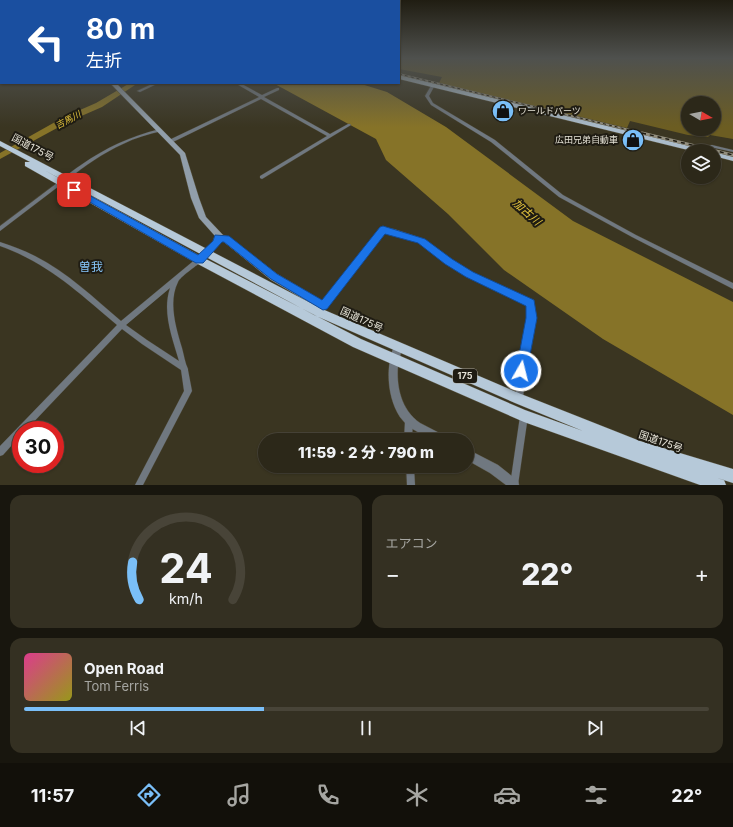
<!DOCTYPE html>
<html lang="ja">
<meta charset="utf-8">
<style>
body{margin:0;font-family:Inter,"Noto Sans JP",sans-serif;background:#343022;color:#f1f3f6;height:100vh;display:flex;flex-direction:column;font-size:15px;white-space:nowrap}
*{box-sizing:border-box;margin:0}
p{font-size:13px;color:#a6a6a2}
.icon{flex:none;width:22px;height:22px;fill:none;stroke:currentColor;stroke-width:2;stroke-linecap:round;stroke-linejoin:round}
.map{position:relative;height:485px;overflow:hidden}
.side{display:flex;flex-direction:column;gap:10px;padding:10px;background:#18160e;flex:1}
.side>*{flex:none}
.hud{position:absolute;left:0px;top:0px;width:400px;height:84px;box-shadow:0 1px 3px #0004,0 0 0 1px #484438;background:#1a4fa0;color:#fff;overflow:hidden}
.needle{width:26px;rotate:99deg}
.controls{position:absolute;left:681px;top:96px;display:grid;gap:8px}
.controls a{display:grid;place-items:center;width:40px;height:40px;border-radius:50%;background:#2c2819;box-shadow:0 1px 3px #0004,0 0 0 1px #484438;font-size:20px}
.speed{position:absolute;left:12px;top:421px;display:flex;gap:8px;font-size:20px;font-weight:700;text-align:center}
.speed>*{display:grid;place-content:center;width:52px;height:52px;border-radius:50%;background:#2c2819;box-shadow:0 1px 3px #0004,0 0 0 1px #484438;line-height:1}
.speed .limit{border:6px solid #d22;background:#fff;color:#111}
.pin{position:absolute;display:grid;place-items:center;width:34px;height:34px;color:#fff;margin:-17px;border-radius:8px;box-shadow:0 2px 6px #0006}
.me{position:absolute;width:44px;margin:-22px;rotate:8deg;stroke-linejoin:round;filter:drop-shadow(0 0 3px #0008)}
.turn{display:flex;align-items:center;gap:14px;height:84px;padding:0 20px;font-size:18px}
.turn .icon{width:52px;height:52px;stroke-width:2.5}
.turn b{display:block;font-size:28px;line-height:34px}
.big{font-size:30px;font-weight:800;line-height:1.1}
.side .tile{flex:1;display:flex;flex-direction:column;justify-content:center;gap:6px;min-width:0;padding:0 14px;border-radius:12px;background:#343022}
.side .dial{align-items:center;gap:0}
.dial svg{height:104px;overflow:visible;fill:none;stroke:#484438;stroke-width:7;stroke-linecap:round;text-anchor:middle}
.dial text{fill:#f1f3f6;stroke:none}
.song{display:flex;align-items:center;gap:12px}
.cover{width:48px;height:48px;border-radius:6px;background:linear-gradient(135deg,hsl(330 70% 55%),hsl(60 70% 35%))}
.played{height:4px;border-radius:2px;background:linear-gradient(90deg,#7abff8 35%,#484438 35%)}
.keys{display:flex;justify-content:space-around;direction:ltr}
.heat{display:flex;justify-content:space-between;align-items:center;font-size:22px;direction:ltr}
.side .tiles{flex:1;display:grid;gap:10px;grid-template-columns:1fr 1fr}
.tile:last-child{grid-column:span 2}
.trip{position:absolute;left:258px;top:433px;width:216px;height:40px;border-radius:20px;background:#2c2819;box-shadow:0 1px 3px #0004,0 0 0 1px #484438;font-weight:800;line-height:40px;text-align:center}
.menu{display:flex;height:64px;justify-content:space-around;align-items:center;background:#12100a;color:#a6a6a2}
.menu .icon{width:28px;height:28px}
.menu .current{color:#7abff8}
.menu b{font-size:18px;color:#f1f3f6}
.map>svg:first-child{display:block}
.green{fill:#6c5d22;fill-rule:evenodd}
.water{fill:#867328}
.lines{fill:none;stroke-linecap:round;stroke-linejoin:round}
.river{fill:#867328;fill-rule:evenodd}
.minor-casing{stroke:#56513e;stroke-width:0.5}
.tertiary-casing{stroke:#56513e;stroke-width:1}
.secondary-casing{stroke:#56513e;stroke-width:1}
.primary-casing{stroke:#56513e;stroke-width:1}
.trunk-casing{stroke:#56513e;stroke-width:1}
.minor{fill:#707880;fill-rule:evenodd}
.tertiary{fill:#707880;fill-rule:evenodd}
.secondary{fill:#919eaa;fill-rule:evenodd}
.primary{fill:#abbcca;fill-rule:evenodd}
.trunk{fill:#b6c9d9;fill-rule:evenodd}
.rail-far1-casing{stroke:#928e7e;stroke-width:2}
.rail-casing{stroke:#928e7e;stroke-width:3}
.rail-far1{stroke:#1f1c13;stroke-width:1;stroke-dasharray:3;stroke-linecap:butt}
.rail{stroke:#1f1c13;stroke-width:1.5;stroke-dasharray:4;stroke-linecap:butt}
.route{fill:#1a73e8;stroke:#114b97}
.labels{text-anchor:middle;stroke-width:4;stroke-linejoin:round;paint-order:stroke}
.far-poi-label{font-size:9px;fill:#e6e3d7;stroke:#1f1c13;text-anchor:start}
.far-water-label{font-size:9px;font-style:italic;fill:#e3c33c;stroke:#1f1c13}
.shield{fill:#1f1c13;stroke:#aaa79c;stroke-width:1}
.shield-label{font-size:9px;font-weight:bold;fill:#e6e3d7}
.street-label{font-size:10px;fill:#e6e3d7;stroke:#1f1c13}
.water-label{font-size:11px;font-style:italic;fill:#e3c33c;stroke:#1f1c13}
.quarter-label{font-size:12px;fill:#87c7fc;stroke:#1f1c13}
</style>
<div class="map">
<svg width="733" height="485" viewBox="0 0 733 485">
<rect width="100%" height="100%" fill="#3a3521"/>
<path class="green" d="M399,59H733V139L710,135L708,137L688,135L630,121L627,128L439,83L442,77L399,69ZM688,103H714V129H688Z"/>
<path class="water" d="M273,83H358L387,92L446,127L573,221L733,302V415L603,339L504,270L448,214L386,160L376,139Z"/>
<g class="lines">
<path class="river" d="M130,83H138L102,107L70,121L0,159V153L64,117L96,103Z"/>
<g class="minor-casing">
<path id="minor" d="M154,83H159L140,92L137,91Z
M235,83H240L262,95L277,88H279V90L264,97L330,134L348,124H350L351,125L262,179L260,178V176L327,136L261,99L173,142H169V140L259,97Z
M432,84L435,85L429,96L433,103L495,140L563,195L636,235L733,283V289L632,237L559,197L491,142L431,105L425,96Z
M160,129L162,130V131C148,134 135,138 123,144C103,153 85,166 68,179L66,180L64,178C69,173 75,169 81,165C107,147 129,137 160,129Z
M710,145H712L733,150V152L710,147Z
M61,180L63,181V183L0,231V226Z
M383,228L394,229L424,239L450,260L471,272L532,302L535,318L528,347L523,399L522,402L519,403L516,402L515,399L522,347L529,318L527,306L467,276L446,264L420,243L394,233L384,232L325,308L323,309L321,308L320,306L321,304L381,229Z
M0,242C12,246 23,250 35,256C67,272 94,298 121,321L197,258H201L202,260L201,262C196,266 180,277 178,282C168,302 176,328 182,348C184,355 185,363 188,369V370L192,391L143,485H135L184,391L181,370L142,344L122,329L26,430H21V435L3,455L0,456V446L117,325C79,293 48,263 0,246ZM170,288C162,312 172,337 179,361L147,340L126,325Z
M524,412L527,413L528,416L518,485H510L520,416L521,413Z
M409,416L412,417L413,420L412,440H404L405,420L406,417Z
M406,466H414L415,485H407Z"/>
</g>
<g class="tertiary-casing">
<path id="tertiary" d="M398,343L401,344C403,350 399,359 398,365C396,386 401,410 420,423C429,428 438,432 447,437L449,440C444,440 438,441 433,440C429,439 425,436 422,434C413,430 406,425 400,417C387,397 385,366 395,344Z
M467,449L498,465L518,481L519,485H506L490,473L467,460Z"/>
</g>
<g class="secondary-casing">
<path id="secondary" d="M110,83H116L185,153L199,198L206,217L223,235L229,237L277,274L326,303L328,306L321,315L318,316L315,315L313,312L317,307L271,280L224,242L221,241L202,262H196L195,260L196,258L213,241L215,236L199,218L191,198L180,155Z"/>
</g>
<g class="primary-casing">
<path id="primary" d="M399,75L701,149L705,151H692L399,79Z
M714,152L733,157V161L714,156Z"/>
</g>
<g class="trunk-casing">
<path id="trunk" d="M0,141L322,309L521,394L640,441L733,469V483L717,478L724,480L726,485H700L524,422L353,347L196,263L25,166V162H30L0,146ZM44,170L314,315L515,403L583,431L525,410L361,339L202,257Z"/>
</g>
<use href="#minor" class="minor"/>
<use href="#tertiary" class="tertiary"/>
<use href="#secondary" class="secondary"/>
<use href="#primary" class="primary"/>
<use href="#trunk" class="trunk"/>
<g class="rail-far1-casing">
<path id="rail-far1" d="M399,74L646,134"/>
</g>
<g class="rail-casing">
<path id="rail" d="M642,133L733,155"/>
</g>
<use href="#rail-far1" class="rail-far1"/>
<use href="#rail" class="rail"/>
</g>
<linearGradient id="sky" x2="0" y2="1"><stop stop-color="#201d12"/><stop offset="0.46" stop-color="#4f514e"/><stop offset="1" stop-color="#4f514e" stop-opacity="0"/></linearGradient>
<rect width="733" height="127" fill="url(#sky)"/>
<path class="route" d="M74,187L198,255L213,241L215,235L229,236L277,274L322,300L380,227L383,226L425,239L452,259L473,272L534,300L537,318L527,371L525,375L521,377L517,375L516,371L526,318V306L466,277L445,264L418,243L385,234L327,309L323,310L271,279L224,242H222L203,263H196L72,192L70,190Z"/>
<defs>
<g id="shop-disc" transform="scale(1.15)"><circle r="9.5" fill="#7abff8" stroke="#1f1c13"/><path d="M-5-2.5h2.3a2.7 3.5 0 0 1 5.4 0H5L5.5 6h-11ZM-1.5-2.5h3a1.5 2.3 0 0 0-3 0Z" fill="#111"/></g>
</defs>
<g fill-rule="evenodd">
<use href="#shop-disc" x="503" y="111"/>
<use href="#shop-disc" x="633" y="140"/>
</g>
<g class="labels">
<g class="far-poi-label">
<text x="518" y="114">ワールドパーツ</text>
<text x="618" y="143" text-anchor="end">広田兄弟自動車</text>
</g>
<g class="far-water-label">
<text transform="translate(68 120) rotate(-28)" y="3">吉馬川</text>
</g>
<rect class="shield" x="453" y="369" width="24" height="14" rx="3"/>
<g class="shield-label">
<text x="465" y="379">175</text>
</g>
<g class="street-label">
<text transform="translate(33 147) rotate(28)" y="4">国道175号</text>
<text transform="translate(362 319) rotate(24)" y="4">国道175号</text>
<text transform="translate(661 441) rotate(19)" y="4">国道175号</text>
</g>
<g class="water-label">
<text transform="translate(527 212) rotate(42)" y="4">加古川</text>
</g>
<g class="quarter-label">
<text x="91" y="271">曽我</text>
</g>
</g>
</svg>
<div class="controls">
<a><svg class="needle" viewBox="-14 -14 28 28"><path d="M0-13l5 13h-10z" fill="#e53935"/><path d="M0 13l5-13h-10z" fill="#a6a6a2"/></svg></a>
<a><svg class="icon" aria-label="layers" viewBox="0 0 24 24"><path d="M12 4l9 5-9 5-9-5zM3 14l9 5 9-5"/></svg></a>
</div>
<div class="speed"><div class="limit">30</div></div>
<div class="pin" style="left:74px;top:190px;background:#d93025"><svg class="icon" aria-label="arrive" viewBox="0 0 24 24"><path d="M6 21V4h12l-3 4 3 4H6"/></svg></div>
<svg class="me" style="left:521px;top:371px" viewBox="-20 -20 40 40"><circle r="17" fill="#1a73e8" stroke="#fff" stroke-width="3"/><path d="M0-11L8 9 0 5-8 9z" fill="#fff"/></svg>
<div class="trip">11:59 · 2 分 · 790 m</div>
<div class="hud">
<div class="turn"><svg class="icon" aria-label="left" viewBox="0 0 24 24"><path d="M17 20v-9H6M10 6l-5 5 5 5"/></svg><div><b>80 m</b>左折</div></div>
</div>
</div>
<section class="side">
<div class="tiles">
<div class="tile dial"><svg viewBox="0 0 100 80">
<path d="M14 69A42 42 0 1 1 86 69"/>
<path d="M14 69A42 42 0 0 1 9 40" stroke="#7abff8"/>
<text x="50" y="56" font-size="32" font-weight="700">24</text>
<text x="50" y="72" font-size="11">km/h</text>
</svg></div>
<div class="tile"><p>エアコン</p>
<div class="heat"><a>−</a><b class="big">22°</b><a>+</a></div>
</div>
<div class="tile">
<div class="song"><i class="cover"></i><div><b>Open Road</b><p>Tom Ferris</p></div></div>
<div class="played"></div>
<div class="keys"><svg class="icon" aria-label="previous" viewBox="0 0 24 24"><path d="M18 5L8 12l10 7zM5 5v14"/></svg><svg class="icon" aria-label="pause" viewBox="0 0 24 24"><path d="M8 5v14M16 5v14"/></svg><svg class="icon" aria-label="next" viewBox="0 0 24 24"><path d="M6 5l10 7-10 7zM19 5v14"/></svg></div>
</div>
</div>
</section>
<nav class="menu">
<b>11:57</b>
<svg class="icon current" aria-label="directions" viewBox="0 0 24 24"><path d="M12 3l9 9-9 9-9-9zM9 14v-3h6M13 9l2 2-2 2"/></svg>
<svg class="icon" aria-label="music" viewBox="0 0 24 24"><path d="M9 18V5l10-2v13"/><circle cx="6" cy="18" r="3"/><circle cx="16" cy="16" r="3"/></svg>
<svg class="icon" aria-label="phone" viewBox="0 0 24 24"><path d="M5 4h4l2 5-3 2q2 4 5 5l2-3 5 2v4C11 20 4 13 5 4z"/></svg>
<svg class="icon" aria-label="climate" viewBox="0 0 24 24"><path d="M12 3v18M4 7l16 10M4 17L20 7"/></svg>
<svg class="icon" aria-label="car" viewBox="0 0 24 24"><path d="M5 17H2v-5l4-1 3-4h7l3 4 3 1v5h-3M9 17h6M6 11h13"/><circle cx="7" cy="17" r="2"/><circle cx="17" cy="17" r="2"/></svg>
<svg class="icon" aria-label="filters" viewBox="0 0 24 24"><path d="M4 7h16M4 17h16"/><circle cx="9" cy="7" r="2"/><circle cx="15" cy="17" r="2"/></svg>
<b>22°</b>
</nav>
